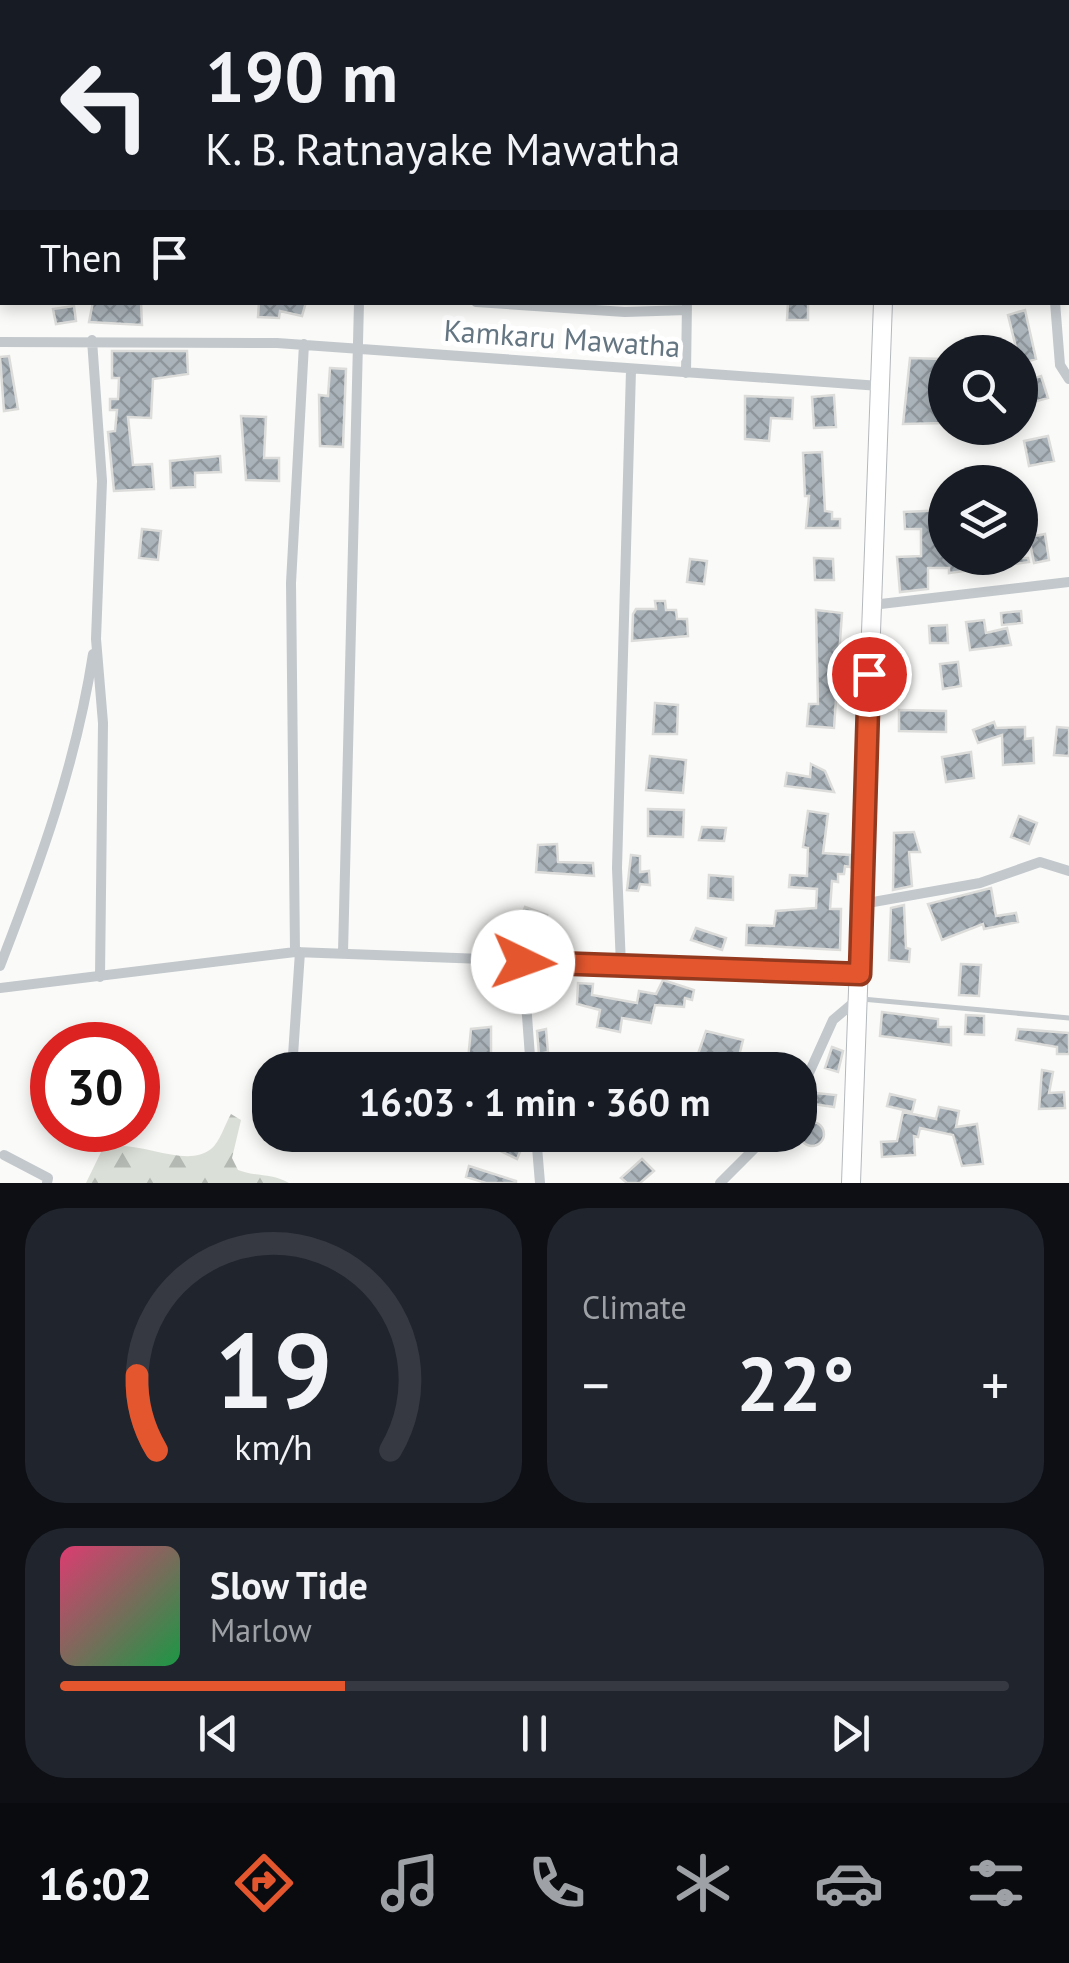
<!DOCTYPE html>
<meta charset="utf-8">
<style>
body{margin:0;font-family:"PT Sans",sans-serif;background:#20242c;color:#f1f3f6;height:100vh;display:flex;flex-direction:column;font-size:38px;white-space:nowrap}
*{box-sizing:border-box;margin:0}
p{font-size:32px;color:#9ea1a6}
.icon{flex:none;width:55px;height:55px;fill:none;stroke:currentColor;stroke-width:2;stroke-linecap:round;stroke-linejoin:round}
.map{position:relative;height:1183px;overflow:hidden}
.sheet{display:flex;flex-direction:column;gap:25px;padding:25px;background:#0d0f14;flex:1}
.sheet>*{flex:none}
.guide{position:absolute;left:0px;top:0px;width:1070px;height:305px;box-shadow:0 5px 15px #0003;background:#171b24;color:#f1f3f6;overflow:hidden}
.controls{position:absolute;left:928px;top:335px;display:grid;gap:20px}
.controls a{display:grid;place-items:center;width:110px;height:110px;border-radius:50%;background:#171b24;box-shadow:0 5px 15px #0003;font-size:50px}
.speed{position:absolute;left:30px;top:1022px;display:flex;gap:20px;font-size:50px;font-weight:700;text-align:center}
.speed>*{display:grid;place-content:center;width:130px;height:130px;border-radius:50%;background:#171b24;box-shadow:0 5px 15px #0003;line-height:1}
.speed .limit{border:15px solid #d22;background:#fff;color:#111}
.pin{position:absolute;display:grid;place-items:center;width:85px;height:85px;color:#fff;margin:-42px;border:5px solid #fff;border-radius:50%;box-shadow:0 2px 10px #0007}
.me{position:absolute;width:110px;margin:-55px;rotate:93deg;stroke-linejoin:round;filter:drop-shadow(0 0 8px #0008)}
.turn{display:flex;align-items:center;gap:35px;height:210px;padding:0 40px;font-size:45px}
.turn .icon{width:130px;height:130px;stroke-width:2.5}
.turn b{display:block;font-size:70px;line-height:85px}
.then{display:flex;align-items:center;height:95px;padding:0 40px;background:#0003;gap:20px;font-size:38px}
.big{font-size:75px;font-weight:600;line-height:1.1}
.sheet .card{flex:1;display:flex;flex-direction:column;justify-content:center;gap:15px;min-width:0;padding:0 35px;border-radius:40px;background:#20242c}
.sheet .dial{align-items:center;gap:0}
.dial svg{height:260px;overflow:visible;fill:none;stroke:#363941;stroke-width:7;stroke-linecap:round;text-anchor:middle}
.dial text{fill:#f1f3f6;stroke:none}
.song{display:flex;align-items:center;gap:30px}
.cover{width:120px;height:120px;border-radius:15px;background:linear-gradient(135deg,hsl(340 70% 55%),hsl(140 70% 35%))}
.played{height:10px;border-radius:5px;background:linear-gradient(90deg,#e4572e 30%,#363941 30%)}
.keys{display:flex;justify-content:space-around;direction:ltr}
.heat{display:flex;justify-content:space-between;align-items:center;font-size:55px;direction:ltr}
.sheet .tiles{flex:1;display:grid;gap:25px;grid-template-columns:1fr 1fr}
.card:last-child{grid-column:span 2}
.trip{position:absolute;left:252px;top:1052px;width:565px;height:100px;border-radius:40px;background:#171b24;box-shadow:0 5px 15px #0003;font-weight:600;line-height:100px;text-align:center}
.dock{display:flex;height:160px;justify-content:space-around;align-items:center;background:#090b0e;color:#9ea1a6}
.dock .icon{width:70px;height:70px}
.dock .selected{color:#e4572e}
.dock b{font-size:45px;color:#f1f3f6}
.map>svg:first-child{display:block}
.forest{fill:url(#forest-firs)}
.building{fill:url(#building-cross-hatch);stroke:#dcdcda;stroke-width:2.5}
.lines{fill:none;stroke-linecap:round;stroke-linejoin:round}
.trunk-casing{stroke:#b4b9bd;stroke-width:20}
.service{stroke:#c3c8cc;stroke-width:5}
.minor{stroke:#c3c8cc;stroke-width:10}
.trunk{stroke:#fff;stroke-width:18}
.route-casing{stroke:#94391e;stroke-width:25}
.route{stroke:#e4572e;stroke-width:18}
.labels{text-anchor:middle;stroke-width:10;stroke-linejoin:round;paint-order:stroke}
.street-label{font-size:30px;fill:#657683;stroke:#fff}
</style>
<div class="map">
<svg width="1069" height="1183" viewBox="0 0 1069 1183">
<defs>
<pattern id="forest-firs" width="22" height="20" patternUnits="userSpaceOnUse" patternTransform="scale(2.5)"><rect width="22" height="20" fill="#dadfd7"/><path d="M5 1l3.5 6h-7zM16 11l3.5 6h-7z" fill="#b4b9b4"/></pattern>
<pattern id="building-cross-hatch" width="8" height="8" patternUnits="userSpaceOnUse" patternTransform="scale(2.5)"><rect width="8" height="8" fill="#aab3b9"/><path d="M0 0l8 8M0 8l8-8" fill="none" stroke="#8e969c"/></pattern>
</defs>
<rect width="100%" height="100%" fill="#fafaf8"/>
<path class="forest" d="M231,1114L241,1120L232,1158L238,1170C256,1177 272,1173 289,1183H86L103,1148C136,1137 185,1170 211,1149C220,1142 225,1124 231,1114Z"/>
<path class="building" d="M93,302H141L142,325L89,322Z
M259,302H306L302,316L280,311L279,318L258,317Z
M788,302H808V320H787Z
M74,306L76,321L56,324L53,309Z
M1025,310L1036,359L1020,364L1008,315Z
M112,351H187L188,374L153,379L151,418L128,417L133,465L152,464L154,489L114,491L108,432L115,431L117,410H110V399H118L119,378H112Z
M9,356L18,409L4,411L0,357Z
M910,358L942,359L945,423L903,424Z
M330,368L346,369L343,447L320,446L319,395L328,396Z
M1041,376L1048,398L1023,405L1020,383Z
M834,395L836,427L814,428L812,397Z
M745,396L793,398L792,419L771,418L769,441L745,439Z
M241,416L266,417L264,458H279V481L246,480Z
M1048,436L1054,461L1029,466L1024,441Z
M822,452L825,511L832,512V519H840V528H806L809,496H805L803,453Z
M220,456L221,472L195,473V487L171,488L170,461Z
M945,510V558H1028L1029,562L949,573V568H928V589L900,592L897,557L921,556V529H905L904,512Z
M142,529L161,531L158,560L139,558Z
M1045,534L1049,560L1034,563L1029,537Z
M814,558L833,559L834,580H815Z
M690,559L707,561L704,584L687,582Z
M655,601H665L666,610H676L677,619H687L688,636L632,641L633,614L636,609H656Z
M816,610L842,613L834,728L807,726L809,704H818Z
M1021,611L1022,623L1002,625L1001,613Z
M984,620L986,633L1007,628L1011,645L970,650L966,622Z
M947,625L948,643H930L929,626Z
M958,662L961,686L943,689L940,664Z
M655,703L678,705L677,734H653Z
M899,710L946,711V732L899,731Z
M994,722L996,728L1025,727V739L1033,738L1034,763L1003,765L1002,735L978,743L973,730Z
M1057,727L1069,728V756L1054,755Z
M971,752L974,778L946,782L942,757Z
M650,756L686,760L683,793L646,790Z
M811,764L825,771L834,792L785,786L787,773L810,777Z
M648,809L684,810L683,837L648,836Z
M808,811L828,814L823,853L850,855V867L845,866L844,874H838V882L832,881L830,909H841L840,950L746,945L747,925L774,926L776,911L816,908L817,889L789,887L790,875L807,876L808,848L803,847Z
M1019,816L1037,823L1029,844L1011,837Z
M702,827L726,828L724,841L699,840Z
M914,832L920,852H909L912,886L893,890L894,833Z
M557,844L558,862L593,863L594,876L536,872L538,845Z
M631,855L640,856V872L649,871L650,885L640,884L638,891L627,890Z
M709,875L733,877V900L708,898Z
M991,888L996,916L1016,913L1018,922L984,929L983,924L942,940L928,904Z
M904,905L906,948L910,949L909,962L889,960L891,908Z
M525,907L547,915L539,937L517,929Z
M696,928L726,938L722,950L691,940Z
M961,964L981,965L979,996L959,995Z
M663,980L694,990L692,1000L685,998L684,1007L655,1005L651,1023L622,1018L620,1032L597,1027L600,1010L577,1004L578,983L593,984L592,995L637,1003L639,991L656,994Z
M882,1012L938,1019V1027H951V1045L880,1036Z
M966,1015L984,1016V1035L965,1034Z
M491,1027V1070H467L471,1029Z
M546,1029L548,1052L539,1054L537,1031Z
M1018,1029L1069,1033V1054H1057V1047L1016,1040Z
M706,1031L743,1040L737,1064L698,1054Z
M832,1047L843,1051L838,1072L825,1068Z
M1042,1070L1053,1072L1049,1093L1064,1092L1065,1108L1039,1109Z
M815,1093L836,1095L834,1107L813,1104Z
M890,1094L915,1100L912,1112L887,1106Z
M939,1107L959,1111L956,1127L977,1124L983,1164L962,1166L953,1135L920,1128L918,1137L914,1136L915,1155L882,1157L881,1142L897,1141L903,1112L936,1119Z
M800 1134a12 12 0 1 1 24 0a12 12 0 1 1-24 0Z
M492,1135H527L517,1159L488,1145Z
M642,1159L654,1171L640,1183H627L621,1178Z
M469,1166L516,1181V1183H486L466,1177Z"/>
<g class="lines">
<g class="trunk-casing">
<path id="trunk" d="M891,2V0
M851,1183L883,302"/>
</g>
<path class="service" d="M1068,114H1069
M862,999L1069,1018"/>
<path class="minor" d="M323,0L324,2
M782,0H788
M964,0L965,2
M475,2L480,0
M0,75H2
M0,219H2
M1068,259L1069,260
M476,302L625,312L687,310
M1055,302L1060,365L1069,379
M92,340L102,481L96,639L103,723L100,977
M0,342L277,343L880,386
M686,373L687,302
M872,605L1069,582
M862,904L980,883L1040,862L1069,871
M295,952L291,583L304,344
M343,953L359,302
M523,962L531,1070
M0,966C40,863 76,764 93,654
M621,966L617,868L631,370
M0,988L295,952L860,973
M292,1070L300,952
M800,1093L833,1020L859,998
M536,1135L540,1183
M4,1155L48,1178L47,1183
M720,1183L768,1135"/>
<use href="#trunk" class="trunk"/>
</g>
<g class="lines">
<g class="route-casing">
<path id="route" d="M523,962L860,974L869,674"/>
</g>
<use href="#route" class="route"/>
</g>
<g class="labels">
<g class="street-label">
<text transform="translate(562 339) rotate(4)" y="10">Kamkaru Mawatha</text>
</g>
</g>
</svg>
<div class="controls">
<a><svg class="icon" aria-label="search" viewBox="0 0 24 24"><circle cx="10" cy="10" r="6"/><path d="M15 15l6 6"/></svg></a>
<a><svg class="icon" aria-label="layers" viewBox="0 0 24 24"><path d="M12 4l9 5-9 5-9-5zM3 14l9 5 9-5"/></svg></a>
</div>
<div class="speed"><div class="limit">30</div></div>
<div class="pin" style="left:869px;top:674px;background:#d93025"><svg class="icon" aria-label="arrive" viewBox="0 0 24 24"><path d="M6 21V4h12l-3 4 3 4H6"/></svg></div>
<svg class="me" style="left:523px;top:962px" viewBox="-20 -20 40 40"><circle r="19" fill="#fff"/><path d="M0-13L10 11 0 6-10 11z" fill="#e4572e"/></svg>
<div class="trip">16:03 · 1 min · 360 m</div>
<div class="guide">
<div class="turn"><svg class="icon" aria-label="left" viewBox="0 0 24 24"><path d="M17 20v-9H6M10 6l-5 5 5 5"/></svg><div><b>190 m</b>K. B. Ratnayake Mawatha</div></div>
<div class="then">Then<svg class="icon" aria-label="arrive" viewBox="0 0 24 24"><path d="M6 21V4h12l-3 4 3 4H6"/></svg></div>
</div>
</div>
<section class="sheet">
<div class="tiles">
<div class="card dial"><svg viewBox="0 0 100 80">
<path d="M14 69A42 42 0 1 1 86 69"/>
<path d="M14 69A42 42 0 0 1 8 46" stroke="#e4572e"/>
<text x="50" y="56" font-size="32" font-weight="700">19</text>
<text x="50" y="72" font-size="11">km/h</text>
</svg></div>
<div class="card"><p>Climate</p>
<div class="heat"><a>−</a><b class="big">22°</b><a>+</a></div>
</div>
<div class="card">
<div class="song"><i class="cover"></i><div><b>Slow Tide</b><p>Marlow</p></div></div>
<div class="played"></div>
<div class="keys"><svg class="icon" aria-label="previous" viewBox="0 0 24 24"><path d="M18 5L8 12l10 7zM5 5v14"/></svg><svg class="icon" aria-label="pause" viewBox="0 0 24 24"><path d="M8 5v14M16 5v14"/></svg><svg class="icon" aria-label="next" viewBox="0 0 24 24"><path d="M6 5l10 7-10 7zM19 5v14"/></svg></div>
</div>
</div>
</section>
<nav class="dock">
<b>16:02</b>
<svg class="icon selected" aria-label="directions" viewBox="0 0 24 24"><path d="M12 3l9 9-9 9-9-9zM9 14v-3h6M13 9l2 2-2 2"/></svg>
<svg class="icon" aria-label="music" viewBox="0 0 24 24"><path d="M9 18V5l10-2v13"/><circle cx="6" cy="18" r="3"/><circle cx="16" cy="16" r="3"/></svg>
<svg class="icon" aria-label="phone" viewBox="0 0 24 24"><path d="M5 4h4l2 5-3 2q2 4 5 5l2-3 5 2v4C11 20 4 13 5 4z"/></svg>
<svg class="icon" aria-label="climate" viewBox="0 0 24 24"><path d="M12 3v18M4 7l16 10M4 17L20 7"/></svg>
<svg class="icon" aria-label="car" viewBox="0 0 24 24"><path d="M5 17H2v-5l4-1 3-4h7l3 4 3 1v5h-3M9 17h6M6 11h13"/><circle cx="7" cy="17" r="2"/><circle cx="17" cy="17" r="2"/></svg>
<svg class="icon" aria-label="filters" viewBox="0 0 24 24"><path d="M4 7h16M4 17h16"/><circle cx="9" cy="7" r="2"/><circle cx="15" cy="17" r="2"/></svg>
</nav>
